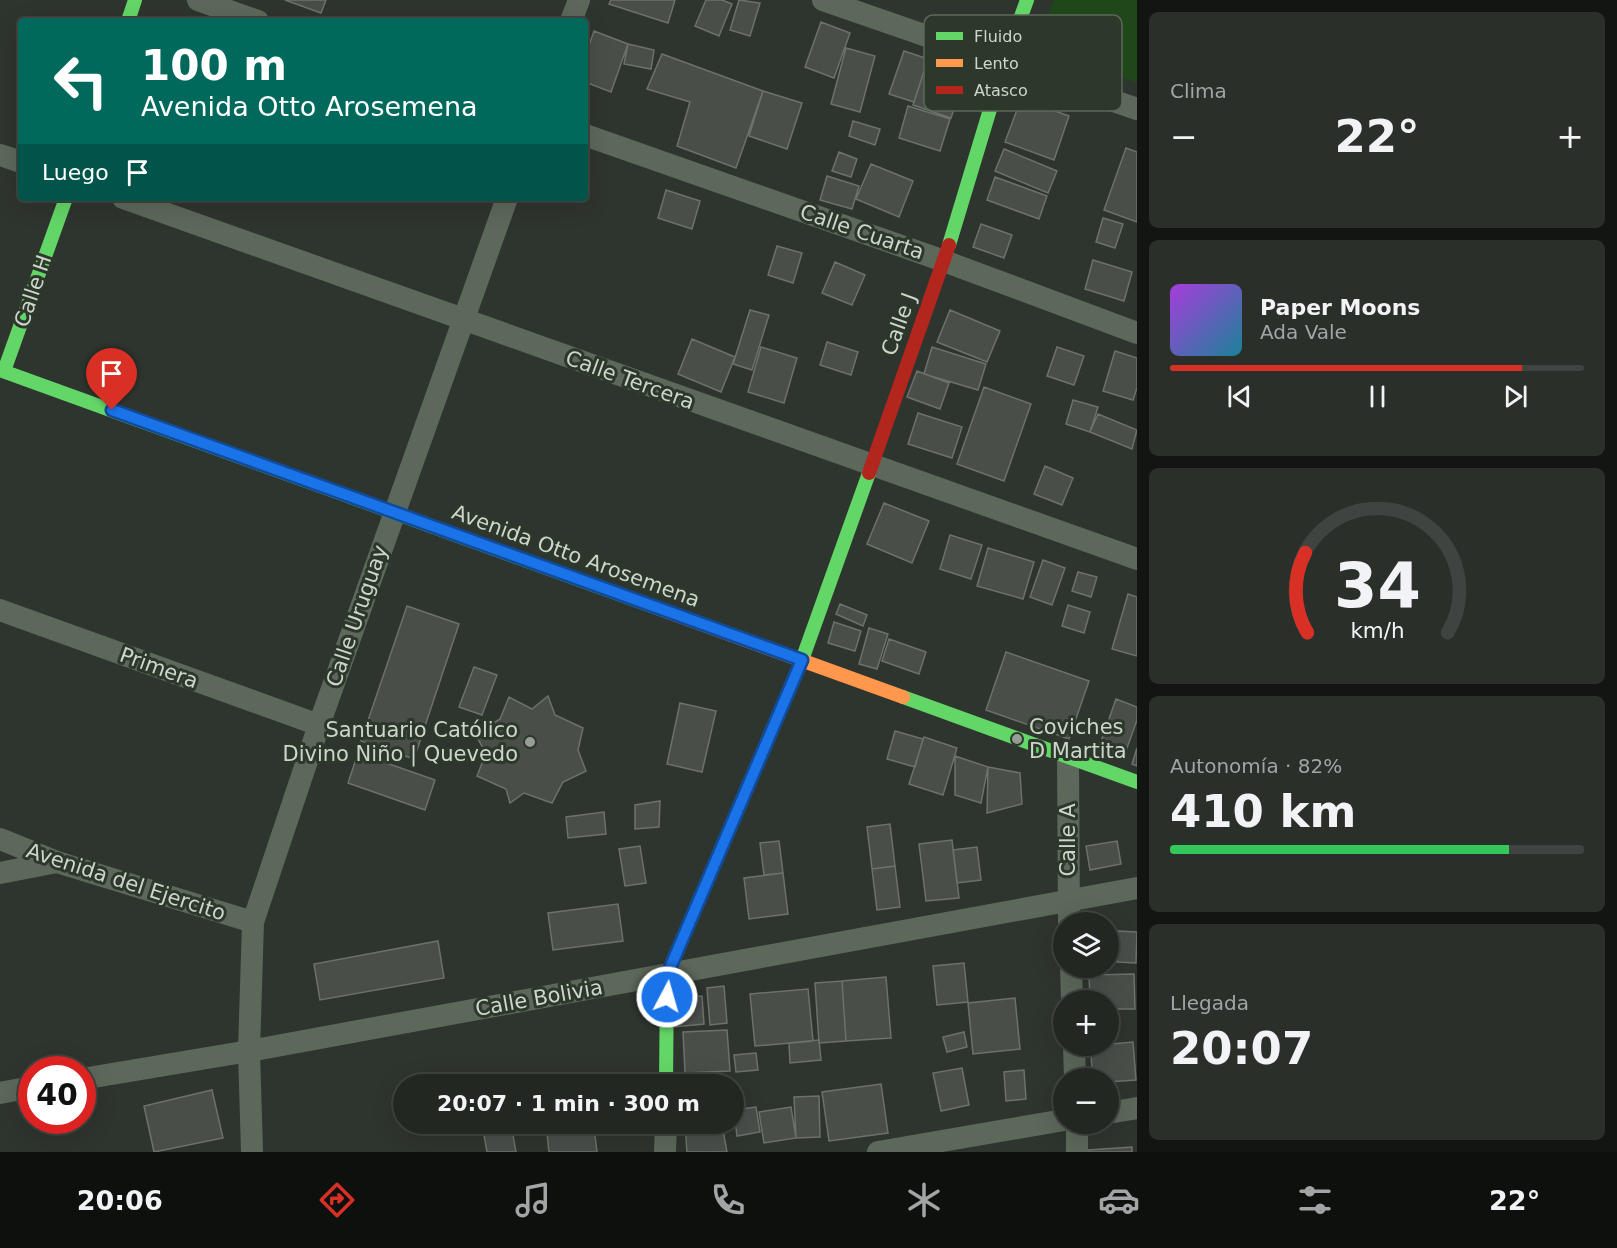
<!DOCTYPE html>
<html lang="es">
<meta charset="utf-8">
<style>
body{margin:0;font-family:"DejaVu Sans",sans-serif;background:#2a2f2a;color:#f1f3f6;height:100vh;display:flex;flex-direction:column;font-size:22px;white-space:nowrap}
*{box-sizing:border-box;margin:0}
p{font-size:20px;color:#a2a5a5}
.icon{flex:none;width:33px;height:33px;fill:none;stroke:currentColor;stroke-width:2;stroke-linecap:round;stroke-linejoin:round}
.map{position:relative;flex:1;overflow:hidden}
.side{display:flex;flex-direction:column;gap:12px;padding:12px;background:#131513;width:480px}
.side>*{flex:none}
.hud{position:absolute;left:18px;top:18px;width:570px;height:183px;border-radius:6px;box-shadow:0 6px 24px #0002,0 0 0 2px #3f4440;background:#00695c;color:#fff;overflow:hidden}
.controls{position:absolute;left:1053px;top:912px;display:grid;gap:12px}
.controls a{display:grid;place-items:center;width:66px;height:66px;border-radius:50%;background:#222722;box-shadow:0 6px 24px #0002,0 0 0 2px #3f4440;font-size:30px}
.speed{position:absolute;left:18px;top:1056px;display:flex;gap:12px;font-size:30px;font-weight:700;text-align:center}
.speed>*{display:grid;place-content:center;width:78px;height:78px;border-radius:50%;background:#222722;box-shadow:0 6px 24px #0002,0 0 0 2px #3f4440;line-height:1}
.speed .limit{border:9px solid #d22;background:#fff;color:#111}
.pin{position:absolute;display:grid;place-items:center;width:51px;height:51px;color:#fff;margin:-62px -26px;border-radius:50% 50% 50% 0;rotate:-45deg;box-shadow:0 0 6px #0007}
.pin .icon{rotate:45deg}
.me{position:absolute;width:66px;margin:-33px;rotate:6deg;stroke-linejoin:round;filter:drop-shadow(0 0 4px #0008)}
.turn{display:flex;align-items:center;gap:21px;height:126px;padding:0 24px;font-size:27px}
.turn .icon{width:78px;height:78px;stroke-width:2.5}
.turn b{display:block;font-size:42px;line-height:51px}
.then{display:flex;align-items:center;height:57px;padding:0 24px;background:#0003;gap:12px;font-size:22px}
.big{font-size:45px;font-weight:700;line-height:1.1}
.side .widget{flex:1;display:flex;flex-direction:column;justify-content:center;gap:9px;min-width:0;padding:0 21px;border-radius:9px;background:#2a2f2a}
.side .dial{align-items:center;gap:0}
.dial svg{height:156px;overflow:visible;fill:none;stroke:#3f4440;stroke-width:7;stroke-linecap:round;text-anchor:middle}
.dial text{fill:#f1f3f6;stroke:none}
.song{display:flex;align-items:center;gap:18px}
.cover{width:72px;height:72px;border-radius:9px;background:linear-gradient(135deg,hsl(280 70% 55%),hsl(190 70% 35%))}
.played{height:6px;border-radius:3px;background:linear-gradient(90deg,#d93025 85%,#3f4440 85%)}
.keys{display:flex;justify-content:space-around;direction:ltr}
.heat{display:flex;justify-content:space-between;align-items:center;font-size:33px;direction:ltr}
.charge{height:9px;border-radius:4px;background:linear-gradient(90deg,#34c759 82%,#3f4440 0)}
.trip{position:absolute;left:393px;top:1074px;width:351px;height:60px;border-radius:30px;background:#222722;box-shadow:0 6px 24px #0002,0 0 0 2px #3f4440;font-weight:700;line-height:60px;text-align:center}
.tabs{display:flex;height:96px;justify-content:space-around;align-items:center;background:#0e100e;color:#a2a5a5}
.tabs .icon{width:42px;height:42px}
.tabs .active{color:#d93025}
.tabs b{font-size:27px;color:#f1f3f6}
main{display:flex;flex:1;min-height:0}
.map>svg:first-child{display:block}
.green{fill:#20471a}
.building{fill:#4a4e49;stroke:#6c716c;stroke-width:1.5}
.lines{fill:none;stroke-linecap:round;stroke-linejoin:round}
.street{stroke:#5c685a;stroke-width:22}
.fast{stroke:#63d668;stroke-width:14}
.slow{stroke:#ff974d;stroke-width:14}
.jam{stroke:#b3261e;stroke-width:14}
.route-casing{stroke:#114b97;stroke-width:15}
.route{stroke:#1a73e8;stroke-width:10}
.poi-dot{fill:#969d95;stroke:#2c382a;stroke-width:2}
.labels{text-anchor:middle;stroke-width:6;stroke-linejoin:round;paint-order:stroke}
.street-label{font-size:21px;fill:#ced5cd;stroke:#2c382a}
.poi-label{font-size:21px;fill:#ced5cd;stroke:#2c382a;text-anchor:start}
.key{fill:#2c382a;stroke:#5d675b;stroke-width:1.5}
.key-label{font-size:16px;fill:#ced5cd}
</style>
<main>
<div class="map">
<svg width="1137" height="1152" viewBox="0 0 1137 1152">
<rect width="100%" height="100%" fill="#2e342e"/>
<path class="green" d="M1054,0H1137V83L1037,46Z"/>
<path class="building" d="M285,0H326L321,13Z
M611,0H675L668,23L609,4Z
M706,0H722L732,4L719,36L695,26Z
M739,0L760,3L750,36L730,30Z
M821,22L850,33L834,78L805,67Z
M594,31L628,44L611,92L585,82V57Z
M628,44L654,50L651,69L624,64Z
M846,48L875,56L860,112L831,104Z
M904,51L928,59L914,102L889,94Z
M662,54L763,91L736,168L677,146L690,102L647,89Z
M929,56L967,69L951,118L913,105Z
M763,91L802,103L787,149L749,136Z
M1021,99L1069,116L1054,160L1005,142Z
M908,106L950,119L940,151L899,138Z
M853,121L880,129L875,145L849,136Z
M1126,148L1137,152V222L1104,210Z
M1004,149L1057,171L1048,193L995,171Z
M839,152L857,159L851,177L832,171Z
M871,164L913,181L899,217L856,199Z
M827,176L859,186L852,209L820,200Z
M995,177L1047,196L1039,219L987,200Z
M666,190L700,201L692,229L658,218Z
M1103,218L1123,224L1115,248L1096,242Z
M981,224L1012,235L1004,258L973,247Z
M777,246L802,253L793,283L768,275Z
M1093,260L1132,272L1124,301L1085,289Z
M835,262L865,275L852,305L822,293Z
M750,310L769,315L752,370L733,364Z
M950,310L1000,331L987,362L937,342Z
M692,339L735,357L721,392L678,374Z
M827,342L858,352L851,375L820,365Z
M761,347L797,358L784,403L748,392Z
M932,347L986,364L978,390L924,374Z
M1057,347L1084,356L1074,385L1047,376Z
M1115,351L1137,358V388L1133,400L1103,391Z
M917,371L949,383L940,409L907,397Z
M984,387L1031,404L1004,481L957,464Z
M1073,400L1098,407L1090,432L1066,424Z
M918,413L962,427L952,458L908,444Z
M1098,414L1137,430L1132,449L1090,432Z
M1045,466L1073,478L1062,505L1034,494Z
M884,503L929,521L912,563L867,544Z
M950,535L982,545L971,579L940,569Z
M988,548L1034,562L1023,599L977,586Z
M1043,560L1065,568L1052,605L1030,597Z
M1078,572L1097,577L1091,597L1072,591Z
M1128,594L1137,597V656L1112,649Z
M840,604L867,615L863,626L836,614Z
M1068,605L1090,612L1084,633L1062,626Z
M407,606L459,624L414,759L361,741Z
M834,622L861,631L855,651L828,643Z
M869,628L888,634L877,669L859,664Z
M889,639L926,652L919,674L882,661Z
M1006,652L1089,681L1069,739L986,710Z
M474,667L497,675L482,715L459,707Z
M548,696L555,715L583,728L578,750L586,771L563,782L552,803L524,793L510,803L506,789L477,776L486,753L475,734L500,719L509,697L532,709Z
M1116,699L1137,707V720L1123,759L1098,750Z
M680,703L716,711L702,772L667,764Z
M895,731L923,739L915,767L887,759Z
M924,737L957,748L943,795L909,784Z
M1137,748V766L1132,764Z
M358,753L435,780L425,810L348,783Z
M955,756L988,767L981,803L955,795Z
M988,767L1020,773L1022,804L987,813Z
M660,801L659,827L635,829V805Z
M604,812L606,834L568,838L566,817Z
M890,824L895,866L872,869L867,827Z
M952,840L959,898L926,901L919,844Z
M779,841L783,873L764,875L760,843Z
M1117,841L1121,864L1090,870L1086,846Z
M640,846L646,883L625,886L619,849Z
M977,847L981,880L957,883L953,850Z
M895,866L900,907L877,910L872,869Z
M783,873L788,914L749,919L744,878Z
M618,904L623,941L553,950L548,913Z
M1118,931L1137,932L1136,963L1117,962Z
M438,941L444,978L320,1000L314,964Z
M964,963L968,1002L937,1005L933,966Z
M1134,974L1135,1009H1108V1000H1090L1089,975Z
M886,977L891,1038L846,1041L842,981Z
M842,981L846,1041L819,1043L815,983Z
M724,986L727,1023L710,1025L707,988Z
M808,989L813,1041L755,1046L750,994Z
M702,996L704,1024L674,1027L672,998Z
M1015,998L1020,1049L973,1054L968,1003Z
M727,1030L730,1071L685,1073L683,1032Z
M964,1032L967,1047L947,1052L943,1037Z
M819,1040L821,1060L790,1063L789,1043Z
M1133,1042L1136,1080L1108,1082V1078H1093L1090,1046Z
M756,1053L758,1070L736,1072L734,1055Z
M962,1068L969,1105L941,1111L933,1073Z
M1024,1070L1026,1099L1006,1101L1004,1072Z
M464,1079L465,1084H436Z
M712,1080L713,1084H682Z
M881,1084L888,1133L829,1141L822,1092Z
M212,1090L223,1138L154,1152L144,1106Z
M819,1096L820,1137L796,1138L794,1097Z
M756,1107L760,1132L737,1136L734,1110Z
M791,1107L796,1138L764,1143L759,1112Z
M443,1124H472L473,1126L445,1131Z
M482,1124H511L516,1152H487Z
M685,1124H722L727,1152H687Z
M594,1127L597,1152H549L547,1134Z
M1132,1147V1152H1088V1150Z"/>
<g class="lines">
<path class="street" d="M198,0L258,21
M823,0L1137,109
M571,21L579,0
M585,135L944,261L1137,333
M0,155L21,162
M123,198L1137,559
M0,610L319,725
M1068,757L1069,922
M0,839L57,862L253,922
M0,873L57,862
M1071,968L1072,1000
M1074,1046L1075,1078
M82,1079L249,1051L1137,888
M0,1093L32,1087
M1108,1113L1137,1108
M1077,1124V1152
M252,1152L249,1051L253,922L319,725L507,198
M665,1152L666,1124
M878,1152L1064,1120"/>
<path class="fast" d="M128,21L135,0
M949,245L1004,63L1027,0
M0,370L668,612
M4,371L66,198
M903,697L1137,782
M666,1084L667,975L802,660L869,473"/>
<path class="slow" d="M668,612L903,697"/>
<path class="jam" d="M869,473L949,245"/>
</g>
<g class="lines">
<g class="route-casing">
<path id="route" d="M112,410L802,660L667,975V997"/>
</g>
<use href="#route" class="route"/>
</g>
<g class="poi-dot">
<circle cx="1017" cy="739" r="6"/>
<circle cx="530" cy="742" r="6"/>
</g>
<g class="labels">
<g class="street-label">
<text transform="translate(862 232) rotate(19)" y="7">Calle Cuarta</text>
<text transform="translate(33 291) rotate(-71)" y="7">Calle H</text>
<text transform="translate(899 324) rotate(-70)" y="7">Calle J</text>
<text transform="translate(630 380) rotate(20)" y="7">Calle Tercera</text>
<text transform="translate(576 556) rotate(20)" y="7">Avenida Otto Arosemena</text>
<text transform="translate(357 616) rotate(-71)" y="7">Calle Uruguay</text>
<text transform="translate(159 668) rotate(20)" y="7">Primera</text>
<text transform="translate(1068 840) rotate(-90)" y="7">Calle A</text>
<text transform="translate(126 882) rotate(18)" y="7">Avenida del Ejercito</text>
<text transform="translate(539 998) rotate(-10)" y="7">Calle Bolivia</text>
</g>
<g class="poi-label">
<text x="1029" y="734">Coviches<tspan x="1029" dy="24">D Martita</tspan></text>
<text x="518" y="737" text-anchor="end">Santuario Católico<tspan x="518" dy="24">Divino Niño | Quevedo</tspan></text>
</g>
</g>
<rect x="924" y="15" width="198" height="96" rx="9" class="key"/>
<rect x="936" y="32" width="27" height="8" fill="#63d668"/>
<rect x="936" y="59" width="27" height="8" fill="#ff974d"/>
<rect x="936" y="86" width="27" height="8" fill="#b3261e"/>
<g class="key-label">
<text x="974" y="42">Fluido</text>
<text x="974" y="69">Lento</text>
<text x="974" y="96">Atasco</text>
</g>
</svg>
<div class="controls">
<a><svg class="icon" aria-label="layers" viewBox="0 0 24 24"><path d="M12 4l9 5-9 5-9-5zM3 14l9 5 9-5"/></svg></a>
<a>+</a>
<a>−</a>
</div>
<div class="speed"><div class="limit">40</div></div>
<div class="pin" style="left:112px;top:410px;background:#d93025"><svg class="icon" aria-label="arrive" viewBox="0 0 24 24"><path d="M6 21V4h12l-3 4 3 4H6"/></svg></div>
<svg class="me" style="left:667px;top:997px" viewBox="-20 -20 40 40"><circle r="17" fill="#1a73e8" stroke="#fff" stroke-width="3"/><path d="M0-11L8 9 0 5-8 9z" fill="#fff"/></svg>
<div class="trip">20:07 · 1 min · 300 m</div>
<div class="hud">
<div class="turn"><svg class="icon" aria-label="left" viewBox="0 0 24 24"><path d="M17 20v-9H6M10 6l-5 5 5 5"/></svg><div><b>100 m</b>Avenida Otto Arosemena</div></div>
<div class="then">Luego<svg class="icon" aria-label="arrive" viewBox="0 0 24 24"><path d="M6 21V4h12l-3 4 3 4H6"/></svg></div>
</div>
</div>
<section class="side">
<div class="widget"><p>Clima</p>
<div class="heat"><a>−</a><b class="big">22°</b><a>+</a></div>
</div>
<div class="widget">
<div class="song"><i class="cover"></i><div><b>Paper Moons</b><p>Ada Vale</p></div></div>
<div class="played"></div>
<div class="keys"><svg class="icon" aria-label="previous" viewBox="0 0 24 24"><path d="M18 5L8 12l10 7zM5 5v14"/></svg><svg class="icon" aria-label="pause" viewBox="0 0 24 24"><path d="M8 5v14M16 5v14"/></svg><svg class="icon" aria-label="next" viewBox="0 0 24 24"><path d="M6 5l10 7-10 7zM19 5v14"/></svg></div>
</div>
<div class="widget dial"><svg viewBox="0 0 100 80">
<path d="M14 69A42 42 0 1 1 86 69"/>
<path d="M14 69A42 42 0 0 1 13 28" stroke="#d93025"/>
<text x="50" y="56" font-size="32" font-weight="700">34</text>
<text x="50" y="72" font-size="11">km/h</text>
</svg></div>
<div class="widget"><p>Autonomía · 82%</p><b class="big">410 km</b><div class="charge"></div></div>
<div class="widget"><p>Llegada</p><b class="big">20:07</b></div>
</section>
</main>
<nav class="tabs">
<b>20:06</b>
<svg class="icon active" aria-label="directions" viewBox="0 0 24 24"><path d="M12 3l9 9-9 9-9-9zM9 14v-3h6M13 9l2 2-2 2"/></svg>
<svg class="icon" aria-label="music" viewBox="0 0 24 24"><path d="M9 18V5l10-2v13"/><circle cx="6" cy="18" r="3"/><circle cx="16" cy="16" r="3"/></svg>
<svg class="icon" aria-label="phone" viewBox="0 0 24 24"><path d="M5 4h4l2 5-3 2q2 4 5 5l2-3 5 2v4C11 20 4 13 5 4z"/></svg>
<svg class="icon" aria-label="climate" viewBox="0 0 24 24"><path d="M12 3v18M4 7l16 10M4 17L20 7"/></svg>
<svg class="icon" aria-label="car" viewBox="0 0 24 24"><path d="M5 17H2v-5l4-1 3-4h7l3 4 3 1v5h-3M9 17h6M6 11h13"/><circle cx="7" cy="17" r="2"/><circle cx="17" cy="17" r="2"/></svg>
<svg class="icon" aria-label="filters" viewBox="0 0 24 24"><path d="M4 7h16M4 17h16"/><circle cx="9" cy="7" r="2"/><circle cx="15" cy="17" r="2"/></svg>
<b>22°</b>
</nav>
